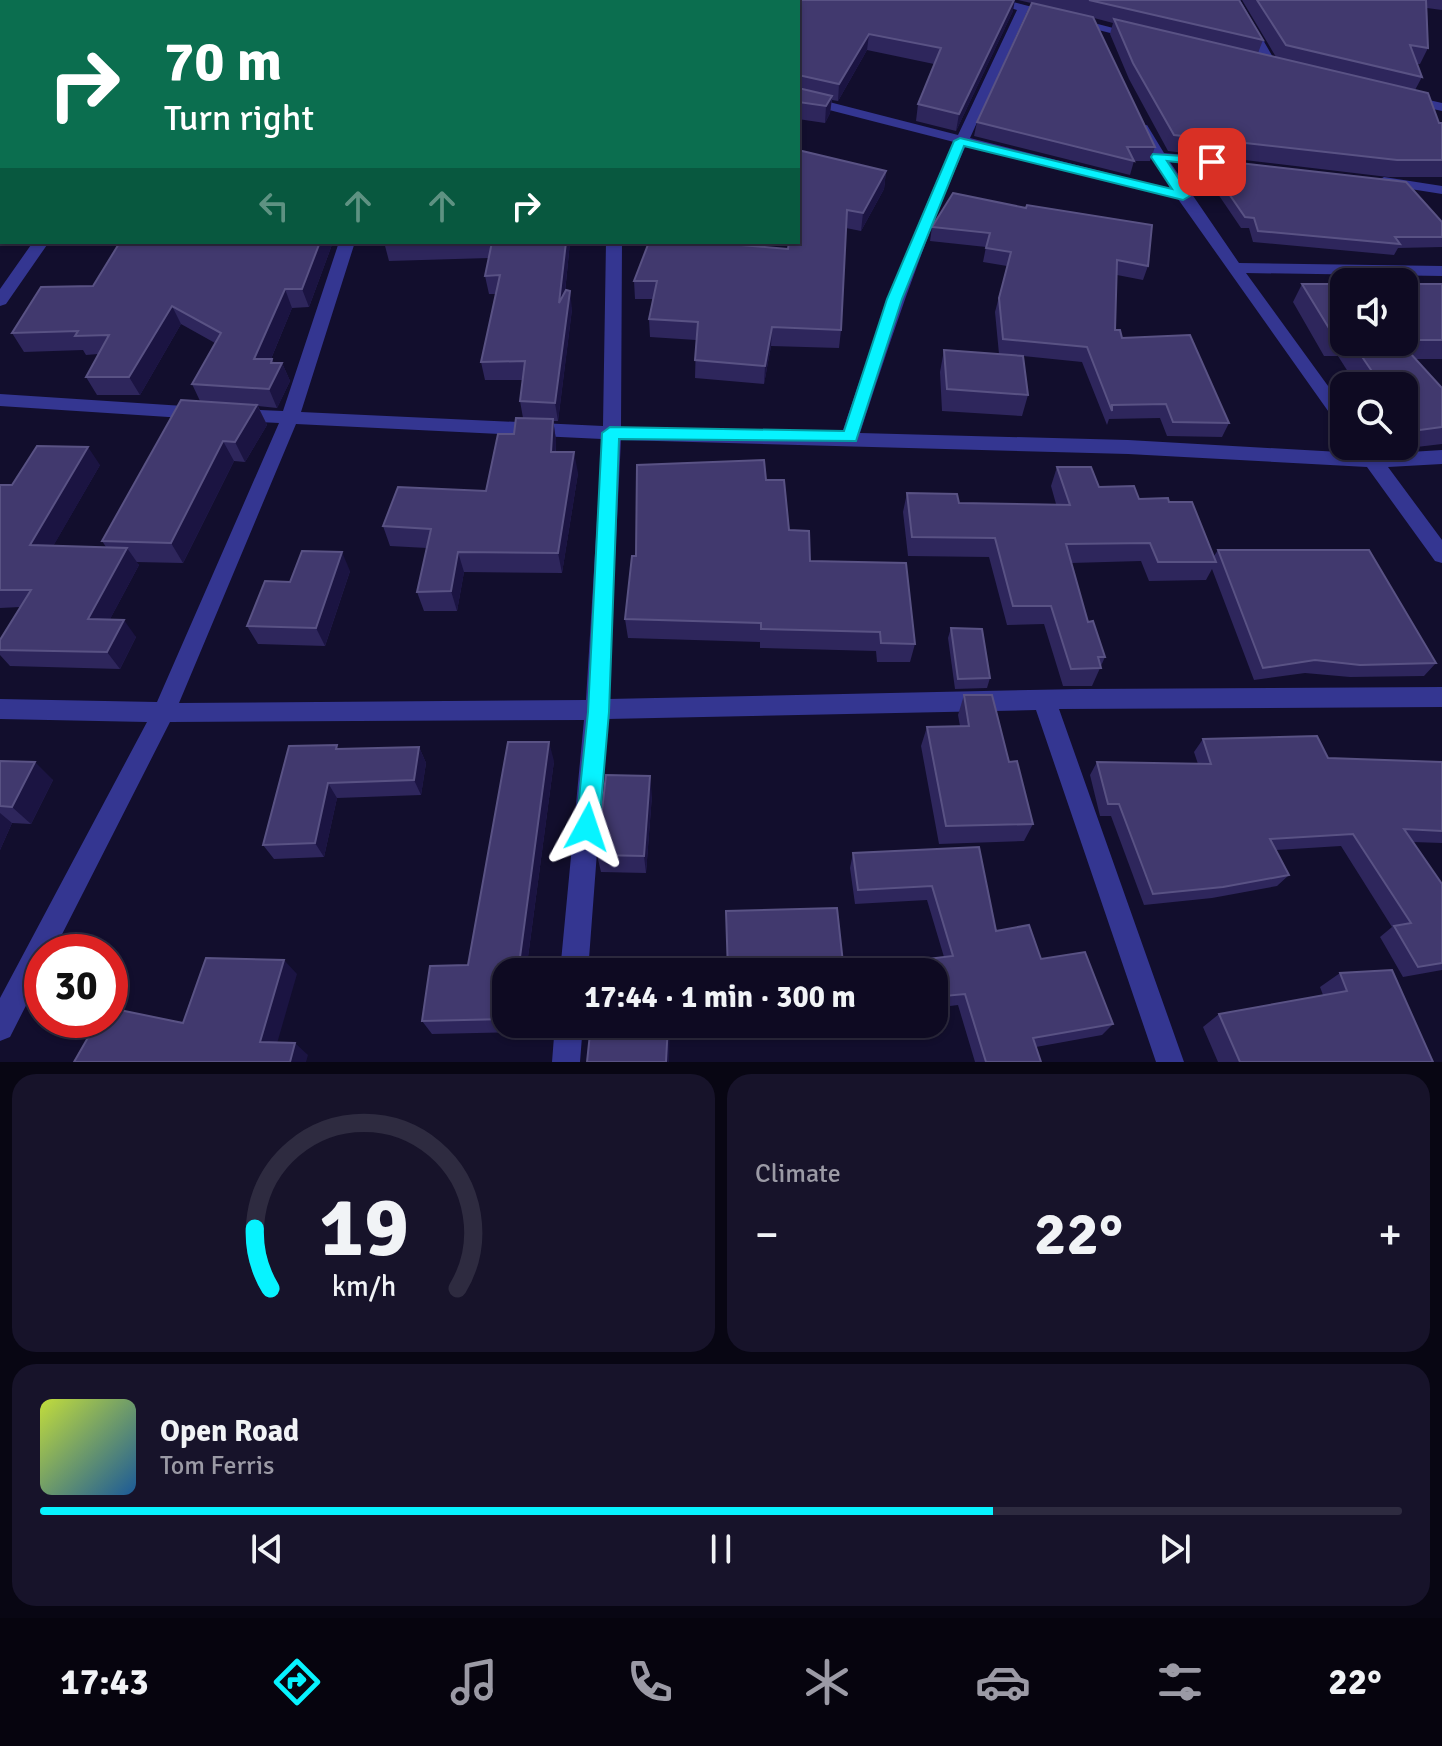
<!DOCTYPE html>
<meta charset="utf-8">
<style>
body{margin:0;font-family:Signika,sans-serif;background:#17132a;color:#f1f3f6;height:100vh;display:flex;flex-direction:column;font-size:30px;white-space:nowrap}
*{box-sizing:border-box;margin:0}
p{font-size:26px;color:#9b9aa5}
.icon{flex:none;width:44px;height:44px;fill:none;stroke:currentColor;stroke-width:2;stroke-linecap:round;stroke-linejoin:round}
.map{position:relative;height:1062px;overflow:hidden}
.side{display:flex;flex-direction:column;gap:12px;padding:12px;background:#080613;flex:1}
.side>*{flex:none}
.top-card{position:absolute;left:0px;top:0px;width:800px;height:244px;box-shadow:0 2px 6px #0004,0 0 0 2px #2e2b40;background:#0b6e4f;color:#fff;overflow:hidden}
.fabs{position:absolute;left:1330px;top:268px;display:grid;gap:16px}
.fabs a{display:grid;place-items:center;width:88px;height:88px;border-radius:16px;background:#0e0a22;box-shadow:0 2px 6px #0004,0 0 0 2px #2e2b40;font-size:40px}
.speed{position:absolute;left:24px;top:934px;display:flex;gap:16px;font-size:40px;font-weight:700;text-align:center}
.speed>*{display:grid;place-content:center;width:104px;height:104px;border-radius:50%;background:#0e0a22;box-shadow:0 2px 6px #0004,0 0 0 2px #2e2b40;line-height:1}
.speed .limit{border:12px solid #d22;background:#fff;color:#111}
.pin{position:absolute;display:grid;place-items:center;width:68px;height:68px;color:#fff;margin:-34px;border-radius:16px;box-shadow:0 4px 12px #0006}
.me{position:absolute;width:88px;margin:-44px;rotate:5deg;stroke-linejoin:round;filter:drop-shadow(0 0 6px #0008)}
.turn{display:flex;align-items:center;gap:28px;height:168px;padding:0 32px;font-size:36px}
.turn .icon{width:104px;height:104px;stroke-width:2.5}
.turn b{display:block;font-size:56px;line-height:68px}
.lanes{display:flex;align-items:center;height:76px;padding:0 32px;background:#0003;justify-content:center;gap:40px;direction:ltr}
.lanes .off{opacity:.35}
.big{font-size:60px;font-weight:800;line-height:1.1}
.side .card{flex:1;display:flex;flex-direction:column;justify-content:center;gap:12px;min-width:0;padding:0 28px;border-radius:24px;background:#17132a}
.side .dial{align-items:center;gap:0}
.dial svg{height:208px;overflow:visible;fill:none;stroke:#2e2b40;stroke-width:7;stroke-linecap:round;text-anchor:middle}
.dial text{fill:#f1f3f6;stroke:none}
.song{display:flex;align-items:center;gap:24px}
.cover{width:96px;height:96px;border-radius:12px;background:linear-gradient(135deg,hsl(70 70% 55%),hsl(210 70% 35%))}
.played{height:8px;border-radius:4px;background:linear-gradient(90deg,#07f3ff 70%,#2e2b40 70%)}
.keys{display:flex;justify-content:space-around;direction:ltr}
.heat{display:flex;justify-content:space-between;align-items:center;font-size:44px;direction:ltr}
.side .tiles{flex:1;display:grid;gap:12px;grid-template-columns:1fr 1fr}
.card:last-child{grid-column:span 2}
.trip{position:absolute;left:492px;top:958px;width:456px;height:80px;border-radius:24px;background:#0e0a22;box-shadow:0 2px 6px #0004,0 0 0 2px #2e2b40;font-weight:800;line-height:80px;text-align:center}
.dock{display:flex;height:128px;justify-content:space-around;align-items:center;background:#06040e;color:#9b9aa5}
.dock .icon{width:56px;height:56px}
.dock .on{color:#07f3ff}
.dock b{font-size:36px;color:#f1f3f6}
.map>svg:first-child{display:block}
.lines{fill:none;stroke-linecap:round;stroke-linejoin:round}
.street{fill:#343691;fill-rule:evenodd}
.wall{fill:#2e265c}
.shaded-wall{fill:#1b1442}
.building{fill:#41396e;stroke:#595284;stroke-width:2}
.route{fill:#07f3ff;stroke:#059ea6;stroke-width:2}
</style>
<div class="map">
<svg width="1442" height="1062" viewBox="0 0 1442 1062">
<rect width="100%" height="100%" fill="#120e2d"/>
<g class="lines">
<path class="street" d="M208,0H220L207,2Z
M426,0H438L425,2Z
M985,0H1005L1144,36L1138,40L1027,12L970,138L1171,189L1135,128L1147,125L1164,153L1229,159L1236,163L1229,167L1170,162L1239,263L1442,266V276L1246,273L1344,408V427L1338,425L1178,199L966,145C924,239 892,335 860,433L1128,440L1357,453L1353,446H1372L1378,454L1442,450V464L1388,467L1442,540V563L1435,561L1367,467L1128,454L621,440L608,699L1081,689L1442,687V707L1059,709L1184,1062H1156L1036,710L607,719L588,972H560L584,720L170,722L53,952H42V974L10,1037L0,1041V998L147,722L0,719V699L157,702L279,423L235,421L226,415L235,409L283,411L339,242H355L301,412L603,426L606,242H622L621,427L842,433C875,334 910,237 954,142L798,102V94L958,135L1017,10ZM296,424L602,439L586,700L179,703Z
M1228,0H1240L1278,66L1276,69H1268Z
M1407,95L1442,103V111L1402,102L1401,99Z
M1384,177L1442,186V194L1379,184L1377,181Z
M33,242H49L6,304L0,306V289Z
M0,394L199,407L208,413L199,419L0,406Z
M555,1024H583L580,1062H552Z"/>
</g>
<path class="wall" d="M1018,0H1239L1263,40L1258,53L1276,57L1242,0H1442V10L1427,8L1428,48L1420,64H1417L1422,77L1415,90L1439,123H1442V177H1388L1168,151L1129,79L1110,34L1113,23L1094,18L1155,147L1150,161H1134L1130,175L974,136L977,122L1031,3Z
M798,2L1013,11L956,131L916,121L918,104L934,64L867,50L838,101L832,100L830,113L825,123L798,119Z
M1205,159L1442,222V247L1398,248L1394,255L1253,242L1249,228H1241L1201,169Z
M886,171L884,189L861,231L846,228L841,330L839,348L771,346L764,384L695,378L696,340L650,337L649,319L653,299H635L634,281L788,249Z
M953,193L1148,266L1143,280L1117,275L1115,330L1122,338L1229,423L1222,437L1167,436L1160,418L1109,419L1107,425L1082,362L1023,356L1028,395L1022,416L942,411L940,372L944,350L999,354L995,312L1007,266L983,262L986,247L930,241L932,227Z
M120,242H333L309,307L292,308L271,359H272L274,363H282L290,381L277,408L258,406L267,425L245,462L234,461L183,563L136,562L139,565L110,619L136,637L120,669L10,666L0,655V640L20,607L0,608V485H12L100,465L53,546L106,547L102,541L200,401L192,384L215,343L181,324L140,395H97L86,377L98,354L86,355L83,350L24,352L12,333L93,286Z
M384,242H570L565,293L572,309L558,421H553L556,440V452L578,473L562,573L464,572L457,611H424L417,592L427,548L390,546L383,526L486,491L523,418L520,401L523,380H485L481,362L496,294H489L485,276L489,258L389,261Z
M1302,284H1344V342H1404V284H1442V359H1415L1442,388V444L1408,448L1404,444V386H1357L1338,356H1324L1293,302Z
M1057,467L1099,487L1139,499L1169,502L1214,556L1218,550L1436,663L1424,676L1350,677L1305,673L1254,680L1212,569L1206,580L1149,581L1141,561L1071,563L1088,622L1105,657L1092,686H1063L1044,624L1007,625L989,557L908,556L903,512L907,493L959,503L1056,504L1051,486Z
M789,530L810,561L915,644L910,662H877L876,651L760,648V642L628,638L625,619L636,556Z
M350,571L325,646L258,644L247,626L290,582Z
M951,628L990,678L987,688L955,689L948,638Z
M964,695L1009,762L1033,824L1024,841L939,844L921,746L927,727L960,726L958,715Z
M1203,739L1328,758L1442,762V843L1413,842L1442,884V970L1403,977L1380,937L1392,927L1341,846L1276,850L1289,875L1277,886L1212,898L1144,905L1111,816H1100L1090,775L1097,762L1198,764L1194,752Z
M419,747L426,763L421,795L337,798L324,857L274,859L263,845L339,749Z
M0,761L53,780L31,824L12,823L0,850Z
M554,761L526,972H506V1024H519L518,1032L432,1034L422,1021L468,965Z
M652,795L646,873L601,872L597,855Z
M979,847L996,931L1041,959L1113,1024L1102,1035L1036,1047L1041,1062H975L958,1005L934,1008V972H913L918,960L944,957L927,900L855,904L850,868L853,853Z
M1340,973L1433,1062H1218L1203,1027L1219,1014L1323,995L1320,987Z"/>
<path class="shaded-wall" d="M163,0H183L181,2H162Z
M324,0H336L335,2H323Z
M1014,0H1015L1013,11L956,131L959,114Z
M869,34L867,50L838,101L839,84Z
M832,96L830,113L825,123L826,106Z
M886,171L884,189L861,231L863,213Z
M2,173V204L0,206V176Z
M320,242H333L309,307L302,289Z
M566,242H570L562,321L559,303Z
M285,289L292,308L263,378L254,359Z
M570,291L572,309L558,421L555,403Z
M172,306L181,324L140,395L129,377Z
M772,327L771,346L764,384L765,366Z
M272,359L277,372L282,363L290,381L277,408L269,389Z
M257,405L267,425L245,462L235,442Z
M553,419L556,440L555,472L551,452Z
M223,441L234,461L183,563L171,543Z
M88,447L100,465L44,562L30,545Z
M574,452L578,473L562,573L558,553Z
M127,548L139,565L101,636L88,619Z
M342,552L350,571L325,646L316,628Z
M458,552L464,572L457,611L451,591Z
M124,620L136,637L120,669L107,652Z
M549,742L554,761L526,972H518Z
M419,747L426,763L421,795L414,780Z
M35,762L53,780L31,824L12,807Z
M650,776L652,795L646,873L644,856Z
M328,783L337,798L324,857L315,843Z
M0,813L12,823L0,850Z
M284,960L297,974L274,1054L260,1042Z
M514,1024H519L518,1032Z
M668,1024H670V1028L669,1062H666Z
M295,1043L308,1055L306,1062H290Z"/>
<path class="building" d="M0,0H163L162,2H2V173L0,176Z
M242,0H324L323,2H241Z
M537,0H1014L959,114L918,104L941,48L869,34L839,84L798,75V2H463L464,1Z
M1089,0H1239L1263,40Z
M1257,0H1426L1428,48L1410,45L1422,77L1286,45Z
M1032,3L1093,17L1155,147H1127L1134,161L977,122Z
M1114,19L1428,93L1439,123H1442V160H1397L1174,135L1133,63Z
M798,86V88L832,96L826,106L798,102Z
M798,150L886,171L863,213L847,210L841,330L772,327L765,366L695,360L698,322L649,319L657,281H634L649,242H706L788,249L789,242H798Z
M1205,159L1406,182L1442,222V237H1395L1400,244L1258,231L1254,218L1245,217Z
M953,193L1026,208L1027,205L1152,225L1148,266L1117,260L1115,330H1120L1122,338L1190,335L1229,423L1173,422L1166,404L1112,405V411L1087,347L1003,339L999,298L1011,252L986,248L990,233L932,227Z
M120,242H320L302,289H285L254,359H272L271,363H282L269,389L192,384L221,333L172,306L129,377H86L109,335L75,336L78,331L12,333L41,287L93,286Z
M492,242H566L559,303L566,290L570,291L555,403L520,401L525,361L481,362L500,275L485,276Z
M1302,284H1344V338H1335Z
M1404,284H1442V340H1404Z
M1352,342H1400L1442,388V427L1420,430L1404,411V386H1382Z
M944,350L1023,356L1028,395L947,389Z
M181,400L257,405L235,442L223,441L171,543L102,541Z
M516,418L553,419L551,452H574L558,553L458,552L451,591L417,592L431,529L383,526L398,487L486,491L498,434H514Z
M37,446L88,447L30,545L127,548L88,619L124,620L107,652L0,650V640L31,590H0V485H12Z
M764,460L766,480H784L789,530L809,531L810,561L906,563L915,644L881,643L880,632L761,629V623L625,619L632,556H636L637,465Z
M1057,467H1091L1099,487L1134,486L1139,499L1168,498L1169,502H1192L1216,562H1158L1150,543L1066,544L1088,622L1093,621L1105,657H1098L1101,668L1071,669L1051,606H1013L995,538L912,537L907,493L957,494L959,503L1070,505Z
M1218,550H1369L1436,663L1360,665L1315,660L1263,668Z
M302,551L342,552L316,628L247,626L265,581L290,582Z
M951,628L982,629L990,678L958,679Z
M964,695H992L1009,762L1017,761L1033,824L946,826L927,727L969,726Z
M1317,736L1328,758L1442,762V831L1404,829L1442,884V963L1418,967L1394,926L1411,923L1353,834L1270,839L1289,875L1223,887L1153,894L1119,804H1108L1097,762L1211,764L1203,739Z
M508,742H549L518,972H506V1019L422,1021L430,966L468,965Z
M337,745L336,749L419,747L414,780L328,783L315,843L263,845L289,746Z
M0,761L35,762L12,807L0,806Z
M606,775L650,776L644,856L597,855Z
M979,847L996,931L1029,925L1041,959L1085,952L1113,1024L1033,1038L1041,1062H986L965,994L934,997V972H921L918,960L953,956L932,886L858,890L853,853Z
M837,908L844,972H728L726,911Z
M206,958L284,960L260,1042L295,1043L290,1062H74L98,1020H110V1008L183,1023Z
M1392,970L1433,1062H1240L1219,1014L1347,991L1340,973Z
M591,1024H668L666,1062H587Z"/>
<path class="route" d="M960,138L1172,189L1151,157L1153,154L1212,158L1218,162L1212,166L1167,161L1190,196L1183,200L964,146L902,299L856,441L619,439L609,712L599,827L595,835L587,838L579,835L576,827L588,712L602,433L610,427L844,431L887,299L954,141Z"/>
</svg>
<div class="fabs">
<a><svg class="icon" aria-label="sound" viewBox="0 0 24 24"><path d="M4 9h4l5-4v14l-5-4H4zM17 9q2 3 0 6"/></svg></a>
<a><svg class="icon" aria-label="search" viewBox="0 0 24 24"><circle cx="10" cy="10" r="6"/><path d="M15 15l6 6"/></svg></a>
</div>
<div class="speed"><div class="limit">30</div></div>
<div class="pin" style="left:1212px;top:162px;background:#d93025"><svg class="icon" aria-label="arrive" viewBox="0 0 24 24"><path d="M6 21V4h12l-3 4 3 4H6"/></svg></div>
<svg class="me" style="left:587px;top:827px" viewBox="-20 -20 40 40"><path d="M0-17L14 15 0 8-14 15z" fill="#07f3ff" stroke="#fff" stroke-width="4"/></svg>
<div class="trip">17:44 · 1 min · 300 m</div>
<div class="top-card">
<div class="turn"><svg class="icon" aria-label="right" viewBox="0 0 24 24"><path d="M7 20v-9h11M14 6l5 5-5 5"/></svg><div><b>70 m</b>Turn right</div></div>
<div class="lanes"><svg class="icon off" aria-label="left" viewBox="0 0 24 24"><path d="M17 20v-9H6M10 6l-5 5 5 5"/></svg><svg class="icon off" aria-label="ahead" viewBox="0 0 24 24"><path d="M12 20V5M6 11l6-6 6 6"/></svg><svg class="icon off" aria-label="ahead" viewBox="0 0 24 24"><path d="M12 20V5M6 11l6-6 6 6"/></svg><svg class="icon" aria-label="right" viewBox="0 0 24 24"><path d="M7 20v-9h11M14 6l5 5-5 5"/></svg></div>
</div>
</div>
<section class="side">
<div class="tiles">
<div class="card dial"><svg viewBox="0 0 100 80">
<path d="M14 69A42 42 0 1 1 86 69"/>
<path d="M14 69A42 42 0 0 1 8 46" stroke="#07f3ff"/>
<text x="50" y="56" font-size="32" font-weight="700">19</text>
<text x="50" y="72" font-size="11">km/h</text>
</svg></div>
<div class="card"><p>Climate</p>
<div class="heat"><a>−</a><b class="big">22°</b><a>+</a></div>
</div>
<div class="card">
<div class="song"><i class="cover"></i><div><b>Open Road</b><p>Tom Ferris</p></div></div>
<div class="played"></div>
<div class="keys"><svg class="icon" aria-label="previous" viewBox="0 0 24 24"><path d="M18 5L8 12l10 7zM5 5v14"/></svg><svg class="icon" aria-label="pause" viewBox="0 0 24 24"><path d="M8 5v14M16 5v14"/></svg><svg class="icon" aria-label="next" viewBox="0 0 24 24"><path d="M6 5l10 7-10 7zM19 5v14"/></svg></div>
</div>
</div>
</section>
<nav class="dock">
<b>17:43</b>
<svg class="icon on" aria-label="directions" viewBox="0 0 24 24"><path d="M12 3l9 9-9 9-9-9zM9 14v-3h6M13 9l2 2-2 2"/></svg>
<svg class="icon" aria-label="music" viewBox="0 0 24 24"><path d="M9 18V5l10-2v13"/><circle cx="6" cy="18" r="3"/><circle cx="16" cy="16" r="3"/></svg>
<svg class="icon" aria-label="phone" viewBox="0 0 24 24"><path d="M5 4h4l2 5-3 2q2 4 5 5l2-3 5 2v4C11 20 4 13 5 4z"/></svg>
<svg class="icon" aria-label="climate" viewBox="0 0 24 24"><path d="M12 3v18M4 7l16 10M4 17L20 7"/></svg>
<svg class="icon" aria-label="car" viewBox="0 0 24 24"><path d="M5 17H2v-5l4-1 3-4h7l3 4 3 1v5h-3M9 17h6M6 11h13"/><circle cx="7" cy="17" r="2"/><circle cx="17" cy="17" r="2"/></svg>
<svg class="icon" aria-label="filters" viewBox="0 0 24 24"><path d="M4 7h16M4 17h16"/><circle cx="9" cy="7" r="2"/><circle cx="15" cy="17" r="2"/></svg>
<b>22°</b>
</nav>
